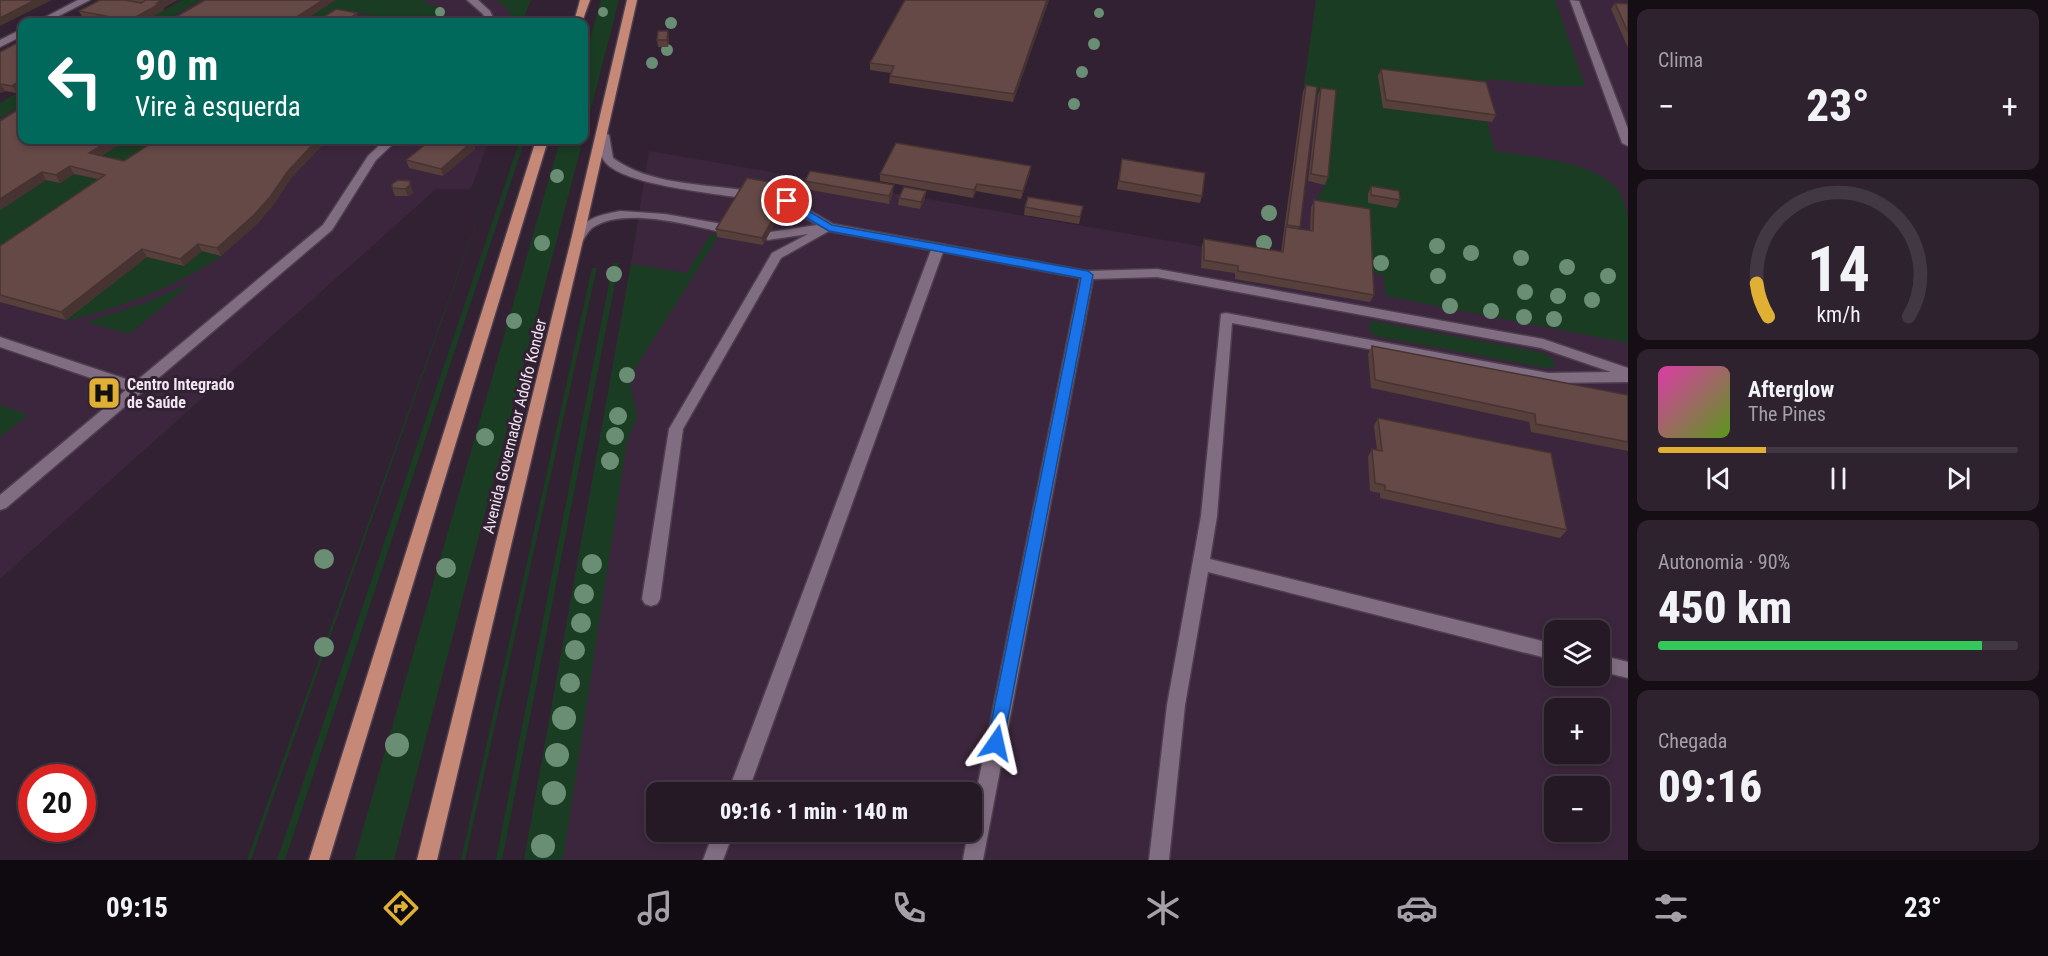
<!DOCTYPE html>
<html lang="pt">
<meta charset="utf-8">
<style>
body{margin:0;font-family:"Roboto Condensed",sans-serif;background:#2e222e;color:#f1f3f6;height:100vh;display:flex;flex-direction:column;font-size:22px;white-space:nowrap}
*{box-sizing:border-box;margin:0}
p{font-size:20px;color:#a4a0a7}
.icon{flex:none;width:33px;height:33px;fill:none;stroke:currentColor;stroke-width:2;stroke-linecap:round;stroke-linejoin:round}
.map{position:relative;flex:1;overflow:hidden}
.sheet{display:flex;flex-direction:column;gap:9px;padding:9px;background:#150e15;width:420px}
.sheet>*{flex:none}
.guide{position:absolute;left:18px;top:18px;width:570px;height:126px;border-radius:12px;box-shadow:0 3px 9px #0003,0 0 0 2px #423843;background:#00695c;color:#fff;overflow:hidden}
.controls{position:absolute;left:1544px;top:620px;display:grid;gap:12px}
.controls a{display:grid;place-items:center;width:66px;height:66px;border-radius:12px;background:#261926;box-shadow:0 3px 9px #0003,0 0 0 2px #423843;font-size:30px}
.speed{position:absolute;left:18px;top:764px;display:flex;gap:12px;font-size:30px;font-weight:700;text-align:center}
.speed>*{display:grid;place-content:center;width:78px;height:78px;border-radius:50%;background:#261926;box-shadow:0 3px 9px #0003,0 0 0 2px #423843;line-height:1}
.speed .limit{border:9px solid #d22;background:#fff;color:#111}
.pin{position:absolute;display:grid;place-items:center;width:51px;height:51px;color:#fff;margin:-26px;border:3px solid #fff;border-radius:50%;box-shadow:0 2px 6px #0007}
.me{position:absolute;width:66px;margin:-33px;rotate:11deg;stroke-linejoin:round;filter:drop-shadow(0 0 4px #0008)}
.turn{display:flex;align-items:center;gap:21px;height:126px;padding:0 18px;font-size:27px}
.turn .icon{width:78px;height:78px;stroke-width:2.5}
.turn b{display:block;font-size:42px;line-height:51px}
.big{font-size:45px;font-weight:800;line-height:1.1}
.sheet .tile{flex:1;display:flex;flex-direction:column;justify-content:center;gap:9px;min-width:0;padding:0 21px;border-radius:12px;background:#2e222e}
.sheet .dial{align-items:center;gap:0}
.dial svg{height:156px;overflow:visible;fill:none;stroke:#423843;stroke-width:7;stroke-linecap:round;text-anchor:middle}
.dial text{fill:#f1f3f6;stroke:none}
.song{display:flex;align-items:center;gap:18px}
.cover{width:72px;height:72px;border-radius:9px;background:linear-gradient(135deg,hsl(320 70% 55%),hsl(90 70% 35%))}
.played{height:6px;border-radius:3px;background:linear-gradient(90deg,#dfb034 30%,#423843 30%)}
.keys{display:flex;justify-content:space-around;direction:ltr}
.heat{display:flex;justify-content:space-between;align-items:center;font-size:33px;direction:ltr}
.charge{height:9px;border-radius:4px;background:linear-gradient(90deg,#34c759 90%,#423843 0)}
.trip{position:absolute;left:646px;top:782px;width:336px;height:60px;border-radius:12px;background:#261926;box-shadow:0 3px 9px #0003,0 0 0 2px #423843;font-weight:800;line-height:60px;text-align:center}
.tabs{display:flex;height:96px;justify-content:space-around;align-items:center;background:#0f0a0f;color:#a4a0a7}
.tabs .icon{width:42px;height:42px}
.tabs .on{color:#dfb034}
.tabs b{font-size:27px;color:#f1f3f6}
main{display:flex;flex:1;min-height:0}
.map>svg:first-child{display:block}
.built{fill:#3c263d;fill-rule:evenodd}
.green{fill:#193c22}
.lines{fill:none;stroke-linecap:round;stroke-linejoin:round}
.lane-casing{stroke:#4d3f4e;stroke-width:3}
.street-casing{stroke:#4d3f4e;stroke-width:3}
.primary-casing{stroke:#4d3f4e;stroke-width:3}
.lane{fill:#816d81;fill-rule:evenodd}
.street{fill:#816d81;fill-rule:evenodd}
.primary{fill:#c68978;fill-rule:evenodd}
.tree{fill:#698e73}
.wall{fill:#573f3c}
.shaded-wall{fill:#473331}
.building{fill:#654946;stroke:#473331;stroke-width:1.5}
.route{fill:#1a73e8;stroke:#114b97;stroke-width:1.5}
.labels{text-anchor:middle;stroke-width:6;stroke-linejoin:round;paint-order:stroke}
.poi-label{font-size:16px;font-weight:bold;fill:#f2e6f2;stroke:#322132;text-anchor:start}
.street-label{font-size:16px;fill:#f2e6f2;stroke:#322132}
</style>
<main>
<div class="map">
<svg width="1628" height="860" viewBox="0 0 1628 860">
<rect width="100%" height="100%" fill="#322132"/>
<path class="built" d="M182,0H531L522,22H142Z
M1316,0H1628V860H524L631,264L649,151L1280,260ZM1554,630H1599V675H1554ZM1554,708H1599V753H1554ZM1554,786H1599V831H1554ZM657,792H972V831H657Z
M22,90V140H489L471,189H436L0,579V103Z"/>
<path class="green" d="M182,0H201L163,22H142Z
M336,0H422L439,8L451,22H415L345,11L328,22H302Z
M497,0H531L522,22H514L508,10Z
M601,0H619L584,136V59Z
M1316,0H1555L1585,86H1554L1488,79L1483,89L1378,76L1383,107L1487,122L1495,151C1529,157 1595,161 1618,190C1623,197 1625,207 1628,216V343L1386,296L1383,275L1369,272L1311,208L1325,185L1332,97L1303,92Z
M22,90V105L0,118V103Z
M126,140H171L128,169L93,161Z
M506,140L251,860H247Z
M520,140H525L285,860H277Z
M560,140H583L394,860H354Z
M74,174L109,182L0,258V210L46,180L60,183Z
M711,234L718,237L629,378L637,417L627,441L563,860H524L631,264L687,273Z
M202,251L221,256C173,289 118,308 62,322L147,257L184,266Z
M613,263H619L502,860H496Z
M592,268H597L465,860H461Z
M192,283L129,334L87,322L145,303Z
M1372,321L1544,353L1556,362L1553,367L1546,368L1375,336L1368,327Z
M0,405L28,415L0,437Z"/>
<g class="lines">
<g class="lane-casing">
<path id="lane" d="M467,0H478L490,11L495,22H487L483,14Z
M1570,0L1579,1L1628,129V146L1622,143Z
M603,132L609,135L613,158C647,184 702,184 743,190L749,194L743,198C712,193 624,185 605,162C599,154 598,144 597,135Z
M385,140H397L376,160L332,230L6,508L0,510V495L126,390L0,347V337L135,382L323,225L368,156Z
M787,197L833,224L1087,271L1157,269L1543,339L1628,368V382L1548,383L1232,323L1217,516L1210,559L1554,644V660L1208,572L1185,705L1169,860H1149L1167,705L1201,516L1221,314L1226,313L1548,373L1611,372L1541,348L1157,277L1093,279L983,860H963L968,831H972V813L1080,278L943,252L748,792H728L931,250L829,231L781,258L683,429L660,599L657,604L651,606L645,604L642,599L669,429L772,253L808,234L768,240L762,236L764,233L817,225L783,204V198Z
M620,211L665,214L722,224L728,228L722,232C688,225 623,206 592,228C588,231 585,238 581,243H573L571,240C585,218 595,216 620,211Z
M1599,655L1628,662V678L1599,671Z
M714,831H734L723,860H703Z"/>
</g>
<g class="street-casing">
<path id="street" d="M78,0H90L47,22H36Z
M22,29V36L0,47V40Z"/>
</g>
<g class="primary-casing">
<path id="primary" d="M580,0H590L582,22H574Z
M627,0H637L583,240L437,860H417L571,240Z
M536,140H548L329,860H309Z"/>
</g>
<use href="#lane" class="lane"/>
<use href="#street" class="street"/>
<use href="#primary" class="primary"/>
</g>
<g class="tree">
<circle cx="440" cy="12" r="5"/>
<circle cx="603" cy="12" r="5"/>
<circle cx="1099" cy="13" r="5"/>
<circle cx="671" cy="23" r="6"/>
<circle cx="1094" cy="44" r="6"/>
<circle cx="667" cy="50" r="6"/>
<circle cx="652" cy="63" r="6"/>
<circle cx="1082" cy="72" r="6"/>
<circle cx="1074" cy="104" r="6"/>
<circle cx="557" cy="176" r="7"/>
<circle cx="1269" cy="213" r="8"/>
<circle cx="542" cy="243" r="8"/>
<circle cx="1264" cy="243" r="8"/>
<circle cx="1437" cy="246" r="8"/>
<circle cx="1471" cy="253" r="8"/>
<circle cx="1521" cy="258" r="8"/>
<circle cx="1381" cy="263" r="8"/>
<circle cx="1567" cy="267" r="8"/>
<circle cx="614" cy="274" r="8"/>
<circle cx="1438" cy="276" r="8"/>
<circle cx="1608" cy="276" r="8"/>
<circle cx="1525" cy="292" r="8"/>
<circle cx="1558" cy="296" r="8"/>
<circle cx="1592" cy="300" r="8"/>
<circle cx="1450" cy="306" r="8"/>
<circle cx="1491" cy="311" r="8"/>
<circle cx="1524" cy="317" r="8"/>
<circle cx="1554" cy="319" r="8"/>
<circle cx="514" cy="321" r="8"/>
<circle cx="627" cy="375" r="8"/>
<circle cx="618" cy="416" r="9"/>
<circle cx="615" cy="436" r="9"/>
<circle cx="485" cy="437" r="9"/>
<circle cx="610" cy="461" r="9"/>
<circle cx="324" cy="559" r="10"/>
<circle cx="592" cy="564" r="10"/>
<circle cx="446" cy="568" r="10"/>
<circle cx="584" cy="594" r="10"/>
<circle cx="581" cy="623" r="10"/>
<circle cx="324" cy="647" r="10"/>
<circle cx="575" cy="650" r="10"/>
<circle cx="570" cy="683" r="10"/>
<circle cx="564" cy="718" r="12"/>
<circle cx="397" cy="745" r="12"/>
<circle cx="557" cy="755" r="12"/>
<circle cx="554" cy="793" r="12"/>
<circle cx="543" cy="846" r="12"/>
</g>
<path class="wall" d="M100,0H177L163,8L164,10L142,22L92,20L83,18L79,11Z
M1049,0L1013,102L889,83L890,76L891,73L870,70V63Z
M1615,3L1628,4V48L1611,9Z
M325,16L359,20L355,22H327Z
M669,38L668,47H658L657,40Z
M22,40V90L17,93L5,91L0,93V52Z
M1381,69L1496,115L1492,122L1383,108L1378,76Z
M1306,85L1299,229L1310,231L1311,208L1314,200L1374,295L1370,302L1235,279V273L1201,268L1202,246L1204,239L1281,252L1303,92Z
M1321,88L1328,177L1325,185L1308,181L1318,95Z
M0,121L22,140H126L101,156L124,161L156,140H327L291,178L274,204L258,223L221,256L202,251L184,266L147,257L66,320L0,302V246L98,179L74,174L60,183L46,180L0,210Z
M473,141L475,149L443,176L409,168L406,160Z
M1122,159L1202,196L1200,203L1117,189Z
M1030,173L1021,199L976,191L973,198L880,181V174Z
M805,181L893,193L889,204L805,189Z
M1371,186L1400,200L1396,208L1368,203V194Z
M392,188L412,189L413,193L408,196H395Z
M926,191L925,198L920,209L898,205L899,198Z
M791,193L763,245L717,237L716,229Z
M1083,206L1079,224L1024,215L1025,207Z
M1372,346L1628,395V451L1531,432L1529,422L1371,388L1368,354Z
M1378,418L1567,530L1560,538L1380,498V493L1370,491L1368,457L1372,449L1377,450L1374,426Z"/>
<path class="shaded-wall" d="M35,0H52L0,26V18Z
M162,0H177L163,8L164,10L142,22H127Z
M323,0H336L302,22H289Z
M1047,0H1049L1013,102L1014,94Z
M357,13L359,20L355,22H347V20Z
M668,31L669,38L668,47L667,40Z
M22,80V90L17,93L12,86Z
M0,84L5,91L0,93Z
M110,140H126L93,161L89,153Z
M317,140H327L291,178L274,204L258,223L221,256L217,248Z
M473,141L475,149L443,176L441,169Z
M70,166L74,174L60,183L56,175Z
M1031,166L1030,173L1021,199L1023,191Z
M42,172L46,180L0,210V199Z
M410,181L413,193L408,196L405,189Z
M977,184L976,191L973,198L974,190Z
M894,185L893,193L889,204V196Z
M791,186V193L763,245L762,238Z
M926,191L925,198L920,209L921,202Z
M198,244L202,251L184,266L180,259Z
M142,249L147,257L66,320L61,312Z"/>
<path class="building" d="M0,0H35L0,18Z
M100,0H125L141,3L146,0H144H162L157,3H161L127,22H87L98,16L114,20L116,18L79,11Z
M205,0H323L289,22H167Z
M905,0H1047L1014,94L890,76L894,66L870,63Z
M1615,3L1628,4V32Z
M336,9L357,13L347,20L325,16Z
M658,31H668L667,40H657Z
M22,40V80L12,86L0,84V52Z
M1381,69L1486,82L1496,115L1386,100Z
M1306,85L1317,87L1300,227L1287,225Z
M1321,88L1336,90L1328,177L1311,174Z
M22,107V140H110L89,153L124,161L156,140H317L288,171L270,197L254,215L217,248L198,244L180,259L142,249L61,312L0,295V246L105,175L70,166L56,175L42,172L0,199V121Z
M431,140H465L473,141L441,169L406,160Z
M896,143L1031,166L1023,191L977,184L974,190L880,174Z
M1122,159L1205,173L1202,196L1119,181Z
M810,171L894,185L889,196L805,181Z
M747,178L791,186L762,238L716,229Z
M398,180L410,181V185L405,189L392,188V184Z
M1371,186L1399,191L1400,200L1371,195Z
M904,187L926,191L921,202L899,198Z
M1028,197L1083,206L1080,217L1025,207Z
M1314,200L1370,209L1374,295L1238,271V266L1204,260V239L1283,252L1286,227L1313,231Z
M1372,346L1628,395V442L1536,424L1535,414L1375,380Z
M1378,418L1551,453L1567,530L1385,490V485L1375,483L1372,449L1382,451Z"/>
<path class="route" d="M787,198L832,225L1088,271L1093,275L1002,749L996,751L990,749L987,743L1081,278L829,231L783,204V199Z"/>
<defs>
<g id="hospital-square" transform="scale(1.725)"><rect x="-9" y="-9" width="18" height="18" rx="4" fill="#dfb034" stroke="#322132"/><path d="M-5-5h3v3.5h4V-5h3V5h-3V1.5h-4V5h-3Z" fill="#111"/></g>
</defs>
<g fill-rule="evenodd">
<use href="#hospital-square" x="104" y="393"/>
</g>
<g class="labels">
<g class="poi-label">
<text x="127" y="390">Centro Integrado<tspan x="127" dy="18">de Saúde</tspan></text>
</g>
<g class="street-label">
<text transform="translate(514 426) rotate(-76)" y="6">Avenida Governador Adolfo Konder</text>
</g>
</g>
</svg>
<div class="controls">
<a><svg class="icon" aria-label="layers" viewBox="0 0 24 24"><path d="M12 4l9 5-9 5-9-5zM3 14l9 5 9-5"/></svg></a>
<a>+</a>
<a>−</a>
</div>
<div class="speed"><div class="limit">20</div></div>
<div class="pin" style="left:787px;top:201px;background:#d93025"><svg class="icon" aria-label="arrive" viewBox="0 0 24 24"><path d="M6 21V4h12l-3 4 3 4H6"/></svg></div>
<svg class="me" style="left:996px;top:743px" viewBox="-20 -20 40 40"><path d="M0-17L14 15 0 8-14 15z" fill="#1a73e8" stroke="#fff" stroke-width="4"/></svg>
<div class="trip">09:16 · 1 min · 140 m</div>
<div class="guide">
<div class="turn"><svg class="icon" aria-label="left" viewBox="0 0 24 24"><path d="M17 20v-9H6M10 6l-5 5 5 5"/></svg><div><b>90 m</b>Vire à esquerda</div></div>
</div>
</div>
<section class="sheet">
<div class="tile"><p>Clima</p>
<div class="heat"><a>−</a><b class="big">23°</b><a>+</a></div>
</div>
<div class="tile dial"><svg viewBox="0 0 100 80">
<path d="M14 69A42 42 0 1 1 86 69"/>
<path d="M14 69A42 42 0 0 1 8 52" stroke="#dfb034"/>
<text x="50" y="56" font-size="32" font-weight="700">14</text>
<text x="50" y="72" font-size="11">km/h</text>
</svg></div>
<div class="tile">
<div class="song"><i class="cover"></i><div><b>Afterglow</b><p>The Pines</p></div></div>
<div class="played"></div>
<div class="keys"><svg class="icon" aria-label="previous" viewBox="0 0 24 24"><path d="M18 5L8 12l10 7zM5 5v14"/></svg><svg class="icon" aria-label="pause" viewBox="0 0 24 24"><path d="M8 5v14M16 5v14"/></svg><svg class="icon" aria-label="next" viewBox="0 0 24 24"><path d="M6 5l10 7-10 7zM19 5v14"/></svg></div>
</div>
<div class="tile"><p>Autonomia · 90%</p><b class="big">450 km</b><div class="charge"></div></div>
<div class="tile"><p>Chegada</p><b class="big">09:16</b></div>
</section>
</main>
<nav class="tabs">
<b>09:15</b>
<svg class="icon on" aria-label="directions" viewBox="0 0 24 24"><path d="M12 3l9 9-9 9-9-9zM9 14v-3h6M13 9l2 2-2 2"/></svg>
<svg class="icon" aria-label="music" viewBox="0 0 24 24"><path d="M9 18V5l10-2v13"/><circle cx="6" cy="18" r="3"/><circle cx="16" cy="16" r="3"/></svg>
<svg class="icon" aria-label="phone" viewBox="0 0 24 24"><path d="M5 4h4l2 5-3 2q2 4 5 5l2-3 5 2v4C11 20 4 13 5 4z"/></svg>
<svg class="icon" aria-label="climate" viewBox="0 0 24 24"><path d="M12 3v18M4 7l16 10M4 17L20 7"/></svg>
<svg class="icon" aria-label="car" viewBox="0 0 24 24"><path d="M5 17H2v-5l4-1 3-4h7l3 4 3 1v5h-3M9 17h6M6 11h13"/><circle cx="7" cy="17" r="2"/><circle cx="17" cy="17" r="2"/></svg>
<svg class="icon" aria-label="filters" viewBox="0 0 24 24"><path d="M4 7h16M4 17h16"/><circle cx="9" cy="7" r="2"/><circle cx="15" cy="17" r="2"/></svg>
<b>23°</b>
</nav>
